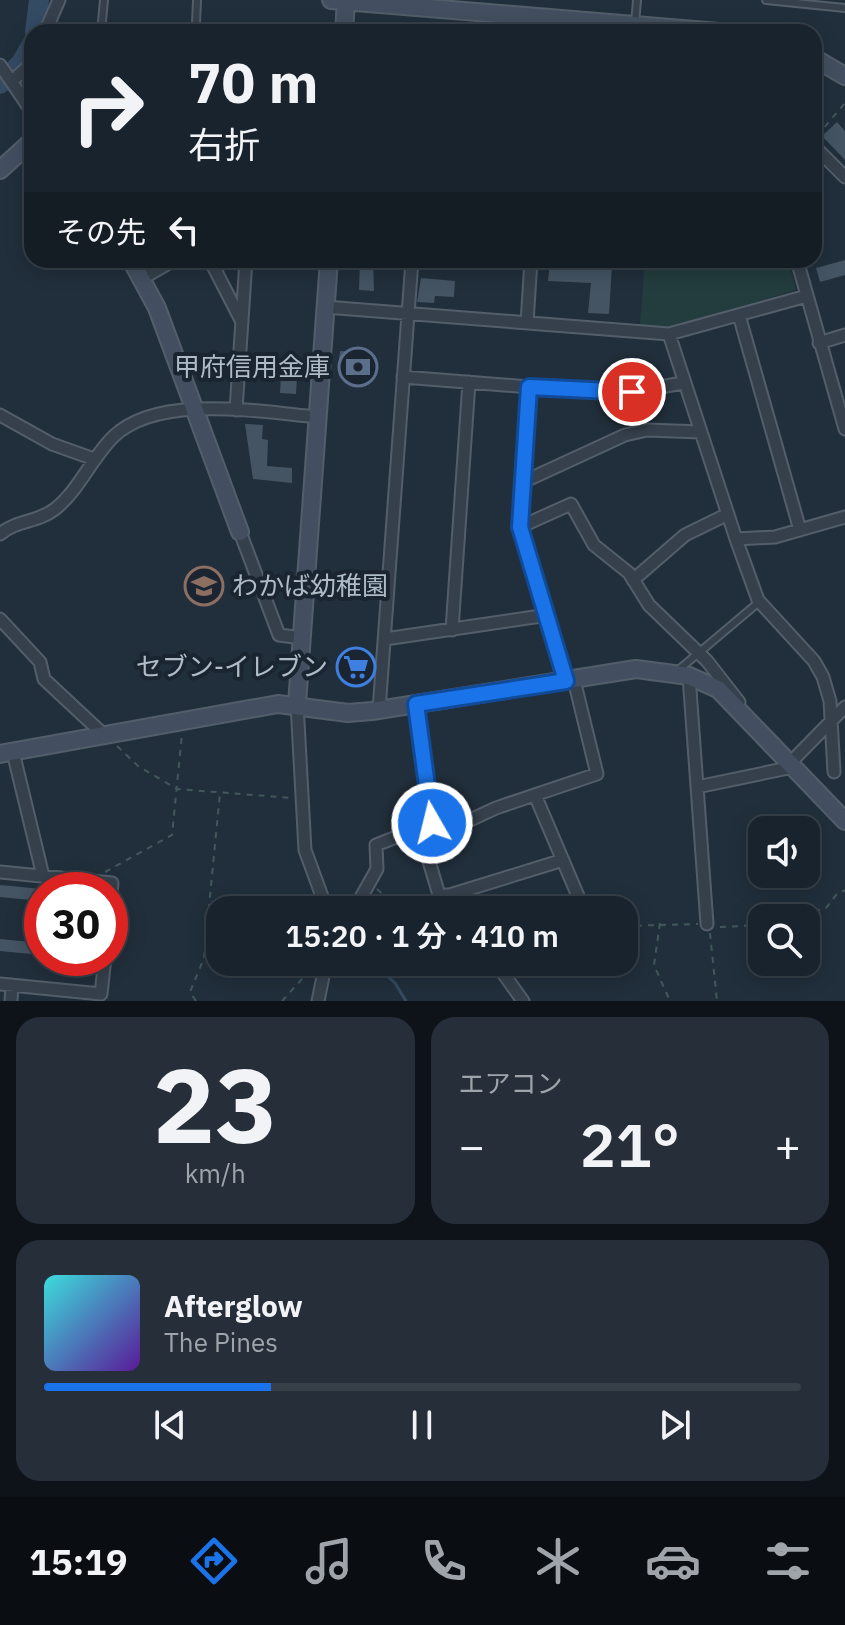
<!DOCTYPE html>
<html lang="ja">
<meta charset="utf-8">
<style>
body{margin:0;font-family:"IBM Plex Sans","Noto Sans JP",sans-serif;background:#262f39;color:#f1f3f6;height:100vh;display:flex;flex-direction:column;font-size:30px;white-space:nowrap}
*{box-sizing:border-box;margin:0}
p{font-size:26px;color:#9fa4aa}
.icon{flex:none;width:44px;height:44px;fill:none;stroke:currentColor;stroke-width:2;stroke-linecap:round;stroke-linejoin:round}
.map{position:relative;height:1001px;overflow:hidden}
.drawer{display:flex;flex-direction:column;gap:16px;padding:16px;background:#0e1319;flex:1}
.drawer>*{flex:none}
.hud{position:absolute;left:24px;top:24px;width:798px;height:244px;border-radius:24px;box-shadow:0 4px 20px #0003,0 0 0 2px #374049;background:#19232d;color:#f1f3f6;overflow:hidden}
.controls{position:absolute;left:748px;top:816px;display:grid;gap:16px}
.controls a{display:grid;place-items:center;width:72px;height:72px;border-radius:16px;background:#19232d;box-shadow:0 4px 20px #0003,0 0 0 2px #374049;font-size:40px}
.speed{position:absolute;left:24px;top:872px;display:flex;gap:16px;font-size:40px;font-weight:700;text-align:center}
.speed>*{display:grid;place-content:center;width:104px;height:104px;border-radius:50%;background:#19232d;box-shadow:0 4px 20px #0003,0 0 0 2px #374049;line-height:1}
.speed .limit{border:12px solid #d22;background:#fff;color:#111}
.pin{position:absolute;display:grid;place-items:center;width:68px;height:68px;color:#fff;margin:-34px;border:4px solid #fff;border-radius:50%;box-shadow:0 2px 8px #0007}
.me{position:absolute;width:88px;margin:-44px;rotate:352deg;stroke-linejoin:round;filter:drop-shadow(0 0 6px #0008)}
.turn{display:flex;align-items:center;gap:28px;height:168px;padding:0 32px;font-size:36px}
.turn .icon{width:104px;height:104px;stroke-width:2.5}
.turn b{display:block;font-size:56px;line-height:68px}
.then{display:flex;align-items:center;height:76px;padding:0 32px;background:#0003;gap:16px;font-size:30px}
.big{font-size:60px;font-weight:600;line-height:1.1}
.drawer .card{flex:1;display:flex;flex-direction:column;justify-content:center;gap:12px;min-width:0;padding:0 28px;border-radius:24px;background:#262f39}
.drawer .dial{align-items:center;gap:0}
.dial b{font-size:104px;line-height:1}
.song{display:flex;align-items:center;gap:24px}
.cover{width:96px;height:96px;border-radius:12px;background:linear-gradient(135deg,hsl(180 70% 55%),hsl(270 70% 35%))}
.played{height:8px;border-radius:4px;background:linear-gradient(90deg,#1a73e8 30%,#374049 30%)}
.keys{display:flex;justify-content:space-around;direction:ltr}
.heat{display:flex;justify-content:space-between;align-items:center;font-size:44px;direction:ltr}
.drawer .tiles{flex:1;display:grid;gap:16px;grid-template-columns:1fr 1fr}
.card:last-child{grid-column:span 2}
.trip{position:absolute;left:206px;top:896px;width:432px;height:80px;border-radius:24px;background:#19232d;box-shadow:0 4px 20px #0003,0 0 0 2px #374049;font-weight:600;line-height:80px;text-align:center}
.menu{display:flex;height:128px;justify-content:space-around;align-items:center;background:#0a0e12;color:#9fa4aa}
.menu .icon{width:56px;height:56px}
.menu .current{color:#1a73e8}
.menu b{font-size:36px;color:#f1f3f6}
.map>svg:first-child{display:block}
.green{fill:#233c3d}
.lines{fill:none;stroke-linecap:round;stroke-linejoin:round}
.stream{stroke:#344b64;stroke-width:3}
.river{stroke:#344b64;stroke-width:20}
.building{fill:#445463}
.lane-casing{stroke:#535e6a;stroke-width:10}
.street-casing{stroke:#535e6a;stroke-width:15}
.secondary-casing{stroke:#535e6a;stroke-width:20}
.path{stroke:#41595a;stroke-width:2;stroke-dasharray:6 6;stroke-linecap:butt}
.lane{stroke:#35404c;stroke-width:6}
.street{stroke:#35404c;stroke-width:11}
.secondary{stroke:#434f60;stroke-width:16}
.route-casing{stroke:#114b97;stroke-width:20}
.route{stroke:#1a73e8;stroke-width:14}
.labels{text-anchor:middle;stroke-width:8;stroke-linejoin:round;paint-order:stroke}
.poi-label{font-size:26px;fill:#b0bbc8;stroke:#1a2531;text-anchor:end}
</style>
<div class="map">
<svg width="845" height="1001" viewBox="0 0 845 1001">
<rect width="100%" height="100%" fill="#212f3c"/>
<path class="green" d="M645,260H788L796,290L670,327L640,325Z"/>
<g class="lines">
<path class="stream" d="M372,962L395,983L406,1001"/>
<path class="river" d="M35,32L39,0
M0,84L21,63L32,44"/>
</g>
<path class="building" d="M837,122L845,131V160L822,136Z
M360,260H373L374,291L359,290Z
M845,260V275L820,282L816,268Z
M550,261L612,266L609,314L588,313L591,283L548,281Z
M421,278L455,281L454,297L435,296L434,303L417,302Z
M340,351L370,352L369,379L346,377L345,368H338Z
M282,357L298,358L296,394L280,393Z
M245,424L263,425L262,439L268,440L267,466L292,468V483L253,479Z
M340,657L373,659L372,676L339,674Z
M0,885L42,889V901L0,897Z
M0,939L42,943V955L0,951Z"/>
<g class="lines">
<g class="lane-casing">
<path id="lane" d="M766,0L845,8
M196,23L197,0
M635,24L637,0
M101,32L104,0
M676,672L759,602"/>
</g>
<g class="street-casing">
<path id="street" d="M45,32L59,0
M0,65L32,112
M12,81L32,63
M814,146L845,177
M210,260L242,322
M797,260L845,429
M143,278L174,260
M325,307L669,334L807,296
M739,315L800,530
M527,323L531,260
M669,334L736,539L775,537L845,517
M819,343L845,335
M403,377L606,393L632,392L683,383
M529,387L520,527L566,681
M236,410L246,260
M0,415L52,444L94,459
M523,482L625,435L647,430L701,432
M520,527L571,504L594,545L629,573L649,605L707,661L739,702
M240,532L279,635L302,638
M0,534C19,519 37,523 55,509C79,490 91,459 113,437C158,393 261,412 317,417
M736,539L758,600L814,661L823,677L830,701L834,772
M633,580L685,535L728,514
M0,619L40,662L44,679L104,735
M452,630L469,382
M385,639L548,615
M689,676L707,924
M297,704L305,850L327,910
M379,710L412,260
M13,752L43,876
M790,763L845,707
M697,787L793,767
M535,795L584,910
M432,823L442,833L496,808L597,774L574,680
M419,828L440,898L563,860
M0,872L112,883L110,904
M446,895L456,910
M354,910L377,869L376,845L432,823L416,704
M495,962L523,1001
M0,984L101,994L105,958
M11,1001L12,985
M318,1001L326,962"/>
</g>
<g class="secondary-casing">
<path id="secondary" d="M331,0L719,32
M344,32L346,0
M814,58L845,76
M0,170L32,141
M131,260L157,308L240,532
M297,704L329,260
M0,754L278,704L348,713L372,711L636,669L689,676L718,689L845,821"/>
</g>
<path class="path" d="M817,136L845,103
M117,746L138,766L177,789L292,798
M105,872L172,835L182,734
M377,889L399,910
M421,910L432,903
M791,918L826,908L836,895L845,890
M660,923L654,965L670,1001
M624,926L698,924
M720,927L762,925
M710,933L717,1001
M196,1001L190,992L204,958L220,793
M282,1001L313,967"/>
<use href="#lane" class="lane"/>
<use href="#street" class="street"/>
<use href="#secondary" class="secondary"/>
</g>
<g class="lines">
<g class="route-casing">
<path id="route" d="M432,823L416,704L566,681L520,527L529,387L632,392"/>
</g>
<use href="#route" class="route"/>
</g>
<defs>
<g id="bank-ring" transform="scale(2)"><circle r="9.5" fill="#1a2531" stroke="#5c6f8a" stroke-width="1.5"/><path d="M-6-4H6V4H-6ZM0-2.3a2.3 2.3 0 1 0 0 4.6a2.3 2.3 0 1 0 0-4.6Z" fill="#5c6f8a"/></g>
<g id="school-ring" transform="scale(2)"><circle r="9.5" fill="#1a2531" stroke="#8d6e63" stroke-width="1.5"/><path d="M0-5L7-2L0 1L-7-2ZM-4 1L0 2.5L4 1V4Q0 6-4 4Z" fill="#8d6e63"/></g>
<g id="supermarket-ring" transform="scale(2)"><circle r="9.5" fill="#1a2531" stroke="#3f7fe0" stroke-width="1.5"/><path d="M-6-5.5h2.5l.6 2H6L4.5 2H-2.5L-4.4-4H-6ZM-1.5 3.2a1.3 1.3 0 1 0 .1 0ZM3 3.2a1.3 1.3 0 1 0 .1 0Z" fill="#3f7fe0"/></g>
</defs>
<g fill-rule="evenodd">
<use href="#bank-ring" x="358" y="367"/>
<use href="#school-ring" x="204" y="586"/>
<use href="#supermarket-ring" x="356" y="667"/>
</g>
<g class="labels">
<g class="poi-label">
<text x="330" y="376">甲府信用金庫</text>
<text x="232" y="595" text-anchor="start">わかば幼稚園</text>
<text x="328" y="676">セブン-イレブン</text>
</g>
</g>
</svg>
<div class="controls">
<a><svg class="icon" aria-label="sound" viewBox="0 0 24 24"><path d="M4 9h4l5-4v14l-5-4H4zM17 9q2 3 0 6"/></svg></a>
<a><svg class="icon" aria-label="search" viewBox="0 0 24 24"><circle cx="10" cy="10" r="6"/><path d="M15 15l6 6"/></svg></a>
</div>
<div class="speed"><div class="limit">30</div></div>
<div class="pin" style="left:632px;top:392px;background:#d93025"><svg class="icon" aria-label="arrive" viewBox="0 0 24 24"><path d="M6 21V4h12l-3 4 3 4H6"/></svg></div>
<svg class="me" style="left:432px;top:823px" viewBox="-20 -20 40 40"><circle r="17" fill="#1a73e8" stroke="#fff" stroke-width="3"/><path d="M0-11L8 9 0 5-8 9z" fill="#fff"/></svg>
<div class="trip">15:20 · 1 分 · 410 m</div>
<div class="hud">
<div class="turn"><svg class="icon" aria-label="right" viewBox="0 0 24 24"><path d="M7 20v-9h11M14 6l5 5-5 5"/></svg><div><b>70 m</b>右折</div></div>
<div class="then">その先<svg class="icon" aria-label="left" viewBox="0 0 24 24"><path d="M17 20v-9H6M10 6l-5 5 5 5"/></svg></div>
</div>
</div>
<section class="drawer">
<div class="tiles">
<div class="card dial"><b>23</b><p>km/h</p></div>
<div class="card"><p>エアコン</p>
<div class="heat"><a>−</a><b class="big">21°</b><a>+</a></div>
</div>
<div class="card">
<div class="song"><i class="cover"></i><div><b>Afterglow</b><p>The Pines</p></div></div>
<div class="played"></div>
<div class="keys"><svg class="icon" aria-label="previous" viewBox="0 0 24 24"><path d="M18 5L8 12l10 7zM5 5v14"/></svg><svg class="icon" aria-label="pause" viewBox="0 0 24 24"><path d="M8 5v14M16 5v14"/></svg><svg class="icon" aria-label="next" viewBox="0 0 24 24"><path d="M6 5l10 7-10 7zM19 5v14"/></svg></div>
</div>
</div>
</section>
<nav class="menu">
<b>15:19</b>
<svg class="icon current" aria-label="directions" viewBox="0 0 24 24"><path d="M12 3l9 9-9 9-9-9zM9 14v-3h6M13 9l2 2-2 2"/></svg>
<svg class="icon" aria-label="music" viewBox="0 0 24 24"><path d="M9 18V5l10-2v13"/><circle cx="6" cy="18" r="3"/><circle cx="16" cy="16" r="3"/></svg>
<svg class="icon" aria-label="phone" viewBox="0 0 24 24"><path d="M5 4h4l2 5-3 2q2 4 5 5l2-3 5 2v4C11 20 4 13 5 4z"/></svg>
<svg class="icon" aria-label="climate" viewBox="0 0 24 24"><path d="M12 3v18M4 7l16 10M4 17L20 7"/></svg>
<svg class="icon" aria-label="car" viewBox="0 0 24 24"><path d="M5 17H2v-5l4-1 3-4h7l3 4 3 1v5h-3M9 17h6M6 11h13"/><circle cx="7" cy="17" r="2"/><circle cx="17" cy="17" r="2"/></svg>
<svg class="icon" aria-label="filters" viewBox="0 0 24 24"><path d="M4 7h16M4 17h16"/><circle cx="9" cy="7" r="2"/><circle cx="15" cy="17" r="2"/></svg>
</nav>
